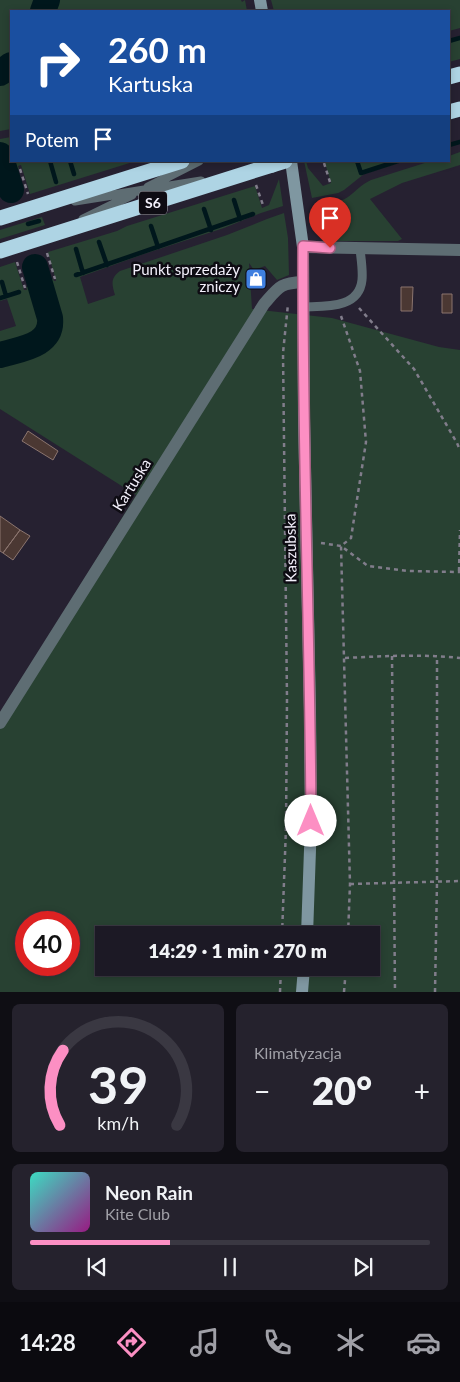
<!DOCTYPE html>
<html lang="pl">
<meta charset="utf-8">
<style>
body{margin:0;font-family:Lato,sans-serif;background:#25222d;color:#f1f3f6;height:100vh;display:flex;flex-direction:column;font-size:19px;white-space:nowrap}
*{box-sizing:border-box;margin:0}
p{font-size:16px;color:#a0a0a7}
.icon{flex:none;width:28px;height:28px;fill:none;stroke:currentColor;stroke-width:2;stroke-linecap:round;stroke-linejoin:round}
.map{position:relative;height:992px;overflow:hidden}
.side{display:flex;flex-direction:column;gap:12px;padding:12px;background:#0f0e14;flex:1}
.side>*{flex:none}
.hud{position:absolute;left:10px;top:10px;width:440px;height:152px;border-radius:0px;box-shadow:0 2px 8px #0003,0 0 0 1px #3a3842;background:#1a4fa0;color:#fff;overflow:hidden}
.speed{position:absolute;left:15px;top:911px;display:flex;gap:10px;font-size:25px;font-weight:700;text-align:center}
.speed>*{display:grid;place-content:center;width:65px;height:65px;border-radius:50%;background:#1c1925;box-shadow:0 2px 8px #0003,0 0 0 1px #3a3842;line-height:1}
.speed .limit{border:8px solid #d22;background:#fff;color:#111}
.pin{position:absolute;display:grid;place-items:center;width:42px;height:42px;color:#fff;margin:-51px -21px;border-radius:50% 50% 50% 0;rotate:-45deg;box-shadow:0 0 5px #0007}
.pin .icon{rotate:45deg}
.me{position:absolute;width:55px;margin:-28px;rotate:0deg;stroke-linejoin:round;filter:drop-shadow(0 0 4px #0008)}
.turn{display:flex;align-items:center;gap:18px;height:105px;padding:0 15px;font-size:22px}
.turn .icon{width:65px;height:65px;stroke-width:2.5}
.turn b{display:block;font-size:35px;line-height:42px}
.then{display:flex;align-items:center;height:48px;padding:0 15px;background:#0003;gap:10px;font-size:19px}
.big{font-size:38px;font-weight:800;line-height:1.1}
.side .tile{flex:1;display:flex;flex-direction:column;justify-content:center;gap:8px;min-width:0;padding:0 18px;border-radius:8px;background:#25222d}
.side .dial{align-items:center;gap:0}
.dial svg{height:130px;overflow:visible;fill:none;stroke:#3a3842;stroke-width:7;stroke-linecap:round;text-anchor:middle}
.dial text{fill:#f1f3f6;stroke:none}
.song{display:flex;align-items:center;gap:15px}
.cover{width:60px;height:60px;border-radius:8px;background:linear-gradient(135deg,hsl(170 70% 55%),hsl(310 70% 35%))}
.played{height:5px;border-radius:2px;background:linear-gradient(90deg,#fc8fc3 35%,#3a3842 35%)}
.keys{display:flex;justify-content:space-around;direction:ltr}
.heat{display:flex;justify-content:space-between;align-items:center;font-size:28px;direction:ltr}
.side .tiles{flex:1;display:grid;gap:12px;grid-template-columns:1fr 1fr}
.tile:last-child{grid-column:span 2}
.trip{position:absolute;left:95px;top:926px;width:285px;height:50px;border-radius:0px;background:#1c1925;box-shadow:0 2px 8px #0003,0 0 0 1px #3a3842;font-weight:800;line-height:50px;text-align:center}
.menu{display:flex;height:80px;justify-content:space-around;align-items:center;background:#0b0a0f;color:#a0a0a7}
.menu .icon{width:35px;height:35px}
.menu .current{color:#fc8fc3}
.menu b{font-size:22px;color:#f1f3f6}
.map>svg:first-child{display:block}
.green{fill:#284132;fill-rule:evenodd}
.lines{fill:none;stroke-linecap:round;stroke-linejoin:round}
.stream{stroke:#00171c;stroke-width:4.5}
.river{stroke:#00171c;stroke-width:26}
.building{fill:#4b3833;stroke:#8b756f}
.path{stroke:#817d8b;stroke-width:2.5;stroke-dasharray:4 4;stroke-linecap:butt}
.lane{stroke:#5e6d73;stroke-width:9}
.street{stroke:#5e6d73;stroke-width:12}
.secondary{stroke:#7f97a1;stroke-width:12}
.highway{stroke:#aed4e4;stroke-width:15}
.highway-bridge{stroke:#aed4e4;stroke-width:15}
.route-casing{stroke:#a45d7f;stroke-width:12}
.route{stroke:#fc8fc3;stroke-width:9}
.labels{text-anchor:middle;stroke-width:5;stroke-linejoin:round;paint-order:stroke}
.shield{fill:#0e0c13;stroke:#aeacb5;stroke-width:1}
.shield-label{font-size:14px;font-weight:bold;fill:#f3f0fb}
.poi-label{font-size:15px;fill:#f3f0fb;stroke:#0e0c13;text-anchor:end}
.street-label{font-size:15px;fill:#f3f0fb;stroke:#0e0c13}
</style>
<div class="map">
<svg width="460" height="992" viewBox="0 0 460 992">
<rect width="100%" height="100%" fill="#262131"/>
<path class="green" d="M0,0H241L242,2L245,0L247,11H11V129L0,131Z
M271,0H460V28L449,31V11H274Z
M460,36V59L449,62V39Z
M11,137V161H136L30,194L21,165L18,166L19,169L12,171L16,185C13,190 8,190 4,189L0,177V139Z
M460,152V165L402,183L370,199L402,239L398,241H335L327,238L317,233L314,206C325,204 338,204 348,197C356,191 362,184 371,180L431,161H449V156Z
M304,161H306L308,168L323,186L331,183L325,163L330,161H405L364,174L344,190L338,193L312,198Z
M279,179L283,206L261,213L224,228L144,254L80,277L88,304L115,295C112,285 110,278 120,271L227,235L267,219L284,213L288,238L289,275L277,280L265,266L254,270L249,263L252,309L332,318L439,347L460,350V992H0V716L136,495L0,409V331L16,326L7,299L0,301V267L15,262L24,290H27L26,287L34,286L29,272L35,267L41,268L46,282L53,279L54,281H56L48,252L117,231L127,226L255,186L262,208L269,205ZM26,922H69V965H26ZM104,935H371V968H104Z
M42,217L45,225L0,239V230Z"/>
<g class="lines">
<path class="stream" d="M449,41L460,38
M449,145L460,142
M50,161L56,182
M70,161L74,174
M357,161L361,173L398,161
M234,200L240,219
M204,209L211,230
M28,224L39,221
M151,226L158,247
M99,242L107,265
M76,249L83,273
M76,275L253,214
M2,282L6,296
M0,298L19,292"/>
<path class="river" d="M43,11L47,0
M0,73L11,65
M0,155L11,190
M0,355C20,349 53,346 50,318L35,267"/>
</g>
<path class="building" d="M260,270L265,274L253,287L247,283Z
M401,287H413L412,311H401Z
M442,294H452V313H442Z
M28,431L58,451L53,460L22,441Z
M0,516L20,530L3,553L0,551Z
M20,530L30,536L13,560L3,553Z"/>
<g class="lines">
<path class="path" d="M324,163L330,182
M20,169L28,194
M256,185L263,205
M47,253L55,279
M17,262L25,288
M359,308L414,369L457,443L460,450
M341,316L360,371L366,442L351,538L341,546L350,884L348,935
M321,543L341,546L368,566L408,571L460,572
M459,571L460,530
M392,656L395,992
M345,658C384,656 422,654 460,658
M350,884L460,881
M282,935L286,828L287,699L283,353L288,304
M280,992L281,968
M344,992L346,968
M435,992L437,882V656"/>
<path class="lane" d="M148,187L199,161
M75,201L201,181
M83,219L132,195
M304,307C325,306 359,309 362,280C363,270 361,259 360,249"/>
<path class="street" d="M303,247L460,250
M0,723L264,304C279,287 280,283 303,282"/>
<path class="secondary" d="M260,0L262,11
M291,161L303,247L304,418L310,711L311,821L307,935
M302,992L304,968"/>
<path class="highway" d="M449,77L460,74
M449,112L460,109
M0,218L182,161
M0,251L272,165"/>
<path class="highway-bridge" d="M272,165L285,161"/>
</g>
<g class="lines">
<g class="route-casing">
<path id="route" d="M311,821C310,629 302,438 303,246L330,248"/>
</g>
<use href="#route" class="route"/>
</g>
<defs>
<g id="shop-square" transform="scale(1.125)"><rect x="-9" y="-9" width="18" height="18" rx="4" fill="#3f7fe0" stroke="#0e0c13"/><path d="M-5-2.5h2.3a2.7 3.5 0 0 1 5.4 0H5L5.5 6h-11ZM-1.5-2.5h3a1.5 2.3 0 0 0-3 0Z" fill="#fff"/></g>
</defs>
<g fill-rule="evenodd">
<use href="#shop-square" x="256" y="279"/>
</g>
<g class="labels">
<rect class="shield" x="139" y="191.5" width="28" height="23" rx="4"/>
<g class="shield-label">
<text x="153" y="208">S6</text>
</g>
<g class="poi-label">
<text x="240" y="275">Punkt sprzedaży<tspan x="240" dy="17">zniczy</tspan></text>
</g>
<g class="street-label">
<text transform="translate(132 485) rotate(-58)" y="5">Kartuska</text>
<text transform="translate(291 548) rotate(-91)" y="5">Kaszubska</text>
</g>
</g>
</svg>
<div class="speed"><div class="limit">40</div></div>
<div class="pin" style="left:330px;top:248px;background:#d93025"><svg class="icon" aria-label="arrive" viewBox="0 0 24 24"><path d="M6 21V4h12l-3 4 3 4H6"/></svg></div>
<svg class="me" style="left:311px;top:821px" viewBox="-20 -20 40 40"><circle r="19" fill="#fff"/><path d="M0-13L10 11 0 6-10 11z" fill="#fc8fc3"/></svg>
<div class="trip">14:29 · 1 min · 270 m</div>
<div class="hud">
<div class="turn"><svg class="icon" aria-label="right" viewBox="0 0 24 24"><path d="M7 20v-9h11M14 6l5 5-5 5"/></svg><div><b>260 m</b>Kartuska</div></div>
<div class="then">Potem<svg class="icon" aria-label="arrive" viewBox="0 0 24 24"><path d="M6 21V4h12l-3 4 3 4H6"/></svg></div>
</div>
</div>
<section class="side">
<div class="tiles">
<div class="tile dial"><svg viewBox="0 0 100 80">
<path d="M14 69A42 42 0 1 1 86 69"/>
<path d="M14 69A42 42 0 0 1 16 23" stroke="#fc8fc3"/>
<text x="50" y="56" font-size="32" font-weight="700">39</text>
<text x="50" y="72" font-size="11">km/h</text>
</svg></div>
<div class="tile"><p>Klimatyzacja</p>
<div class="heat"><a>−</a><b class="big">20°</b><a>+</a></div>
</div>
<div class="tile">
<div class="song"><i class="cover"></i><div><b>Neon Rain</b><p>Kite Club</p></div></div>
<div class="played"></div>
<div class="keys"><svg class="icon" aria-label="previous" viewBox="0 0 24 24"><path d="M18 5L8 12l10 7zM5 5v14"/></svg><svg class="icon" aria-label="pause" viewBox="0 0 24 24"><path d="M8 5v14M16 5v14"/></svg><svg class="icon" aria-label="next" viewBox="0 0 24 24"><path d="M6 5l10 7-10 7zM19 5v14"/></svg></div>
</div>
</div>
</section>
<nav class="menu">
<b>14:28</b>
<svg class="icon current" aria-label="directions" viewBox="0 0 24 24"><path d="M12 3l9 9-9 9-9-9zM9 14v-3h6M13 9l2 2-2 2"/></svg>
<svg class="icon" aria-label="music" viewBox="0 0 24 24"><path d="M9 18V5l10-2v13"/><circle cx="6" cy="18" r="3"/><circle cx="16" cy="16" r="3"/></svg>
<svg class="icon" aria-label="phone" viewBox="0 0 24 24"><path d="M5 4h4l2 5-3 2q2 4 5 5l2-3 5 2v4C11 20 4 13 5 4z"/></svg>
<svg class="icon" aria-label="climate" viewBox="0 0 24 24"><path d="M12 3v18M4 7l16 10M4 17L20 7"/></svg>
<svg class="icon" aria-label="car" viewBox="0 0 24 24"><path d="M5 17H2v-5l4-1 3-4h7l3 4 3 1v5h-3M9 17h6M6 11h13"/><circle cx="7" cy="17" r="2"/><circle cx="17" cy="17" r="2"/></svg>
</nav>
